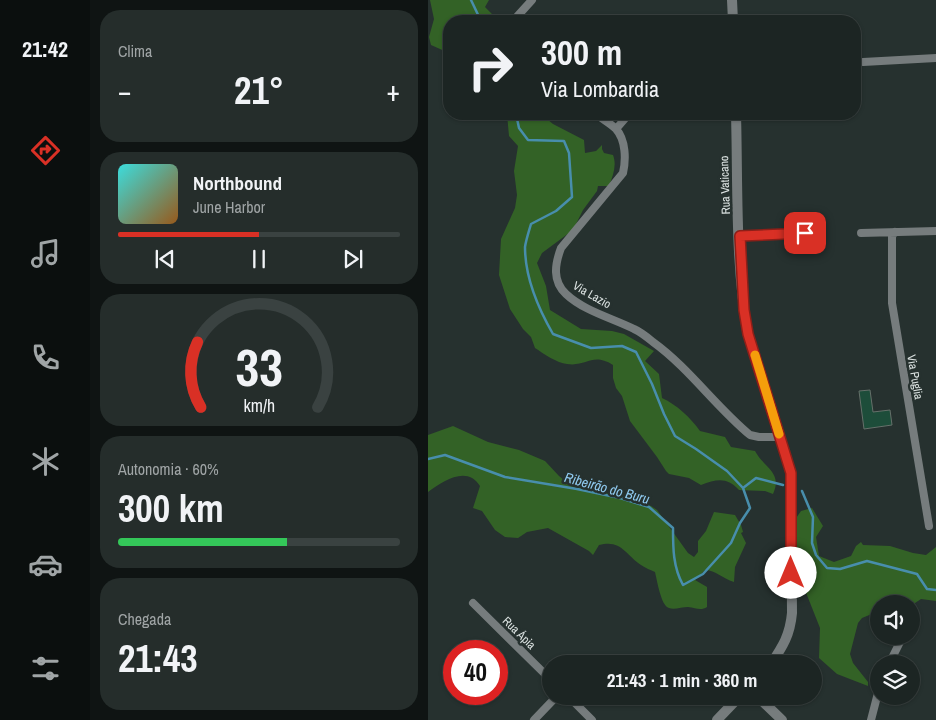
<!DOCTYPE html>
<html lang="pt">
<meta charset="utf-8">
<style>
body{margin:0;font-family:"Archivo Narrow",sans-serif;background:#252d2b;color:#f1f3f6;height:100vh;display:flex;flex-direction:column;font-size:19px;white-space:nowrap}
*{box-sizing:border-box;margin:0}
p{font-size:16px;color:#a0a5a6}
.icon{flex:none;width:28px;height:28px;fill:none;stroke:currentColor;stroke-width:2;stroke-linecap:round;stroke-linejoin:round}
.map{position:relative;flex:1;overflow:hidden}
.sheet{display:flex;flex-direction:column;gap:10px;padding:10px;background:#0f1413;width:338px}
.sheet>*{flex:none}
.top-card{position:absolute;left:15px;top:15px;width:418px;height:105px;border-radius:20px;box-shadow:0 1px 4px #0004,0 0 0 1px #3a4241;background:#1c2523;color:#f1f3f6;overflow:hidden}
.controls{position:absolute;left:442px;top:595px;display:grid;gap:10px}
.controls a{display:grid;place-items:center;width:50px;height:50px;border-radius:50%;background:#1c2523;box-shadow:0 1px 4px #0004,0 0 0 1px #3a4241;font-size:25px}
.speed{position:absolute;left:15px;top:640px;display:flex;gap:10px;font-size:25px;font-weight:700;text-align:center}
.speed>*{display:grid;place-content:center;width:65px;height:65px;border-radius:50%;background:#1c2523;box-shadow:0 1px 4px #0004,0 0 0 1px #3a4241;line-height:1}
.speed .limit{border:8px solid #d22;background:#fff;color:#111}
.pin{position:absolute;display:grid;place-items:center;width:42px;height:42px;color:#fff;margin:-21px;border-radius:10px;box-shadow:0 2px 8px #0006}
.me{position:absolute;width:55px;margin:-28px;rotate:0deg;stroke-linejoin:round;filter:drop-shadow(0 0 4px #0008)}
.turn{display:flex;align-items:center;gap:18px;height:105px;padding:0 15px;font-size:22px}
.turn .icon{width:65px;height:65px;stroke-width:2.5}
.turn b{display:block;font-size:35px;line-height:42px}
.big{font-size:38px;font-weight:700;line-height:1.1}
.sheet .widget{flex:1;display:flex;flex-direction:column;justify-content:center;gap:8px;min-width:0;padding:0 18px;border-radius:20px;background:#252d2b}
.sheet .dial{align-items:center;gap:0}
.dial svg{height:130px;overflow:visible;fill:none;stroke:#3a4241;stroke-width:7;stroke-linecap:round;text-anchor:middle}
.dial text{fill:#f1f3f6;stroke:none}
.song{display:flex;align-items:center;gap:15px}
.cover{width:60px;height:60px;border-radius:8px;background:linear-gradient(135deg,hsl(180 70% 55%),hsl(30 70% 35%))}
.played{height:5px;border-radius:2px;background:linear-gradient(90deg,#d93025 50%,#3a4241 50%)}
.keys{display:flex;justify-content:space-around;direction:ltr}
.heat{display:flex;justify-content:space-between;align-items:center;font-size:28px;direction:ltr}
.charge{height:8px;border-radius:4px;background:linear-gradient(90deg,#34c759 60%,#3a4241 0)}
.trip{position:absolute;left:114px;top:655px;width:280px;height:50px;border-radius:25px;background:#1c2523;box-shadow:0 1px 4px #0004,0 0 0 1px #3a4241;font-weight:700;line-height:50px;text-align:center}
main{display:flex;flex:1;min-height:0}
.dock{display:flex;flex-direction:column;width:90px;justify-content:space-around;align-items:center;background:#0b0f0e;color:#a0a5a6}
.dock .icon{width:35px;height:35px}
.dock .current{color:#d93025}
.dock b{font-size:22px;color:#f1f3f6}
.map>svg:first-child{display:block}
.forest{fill:#336226}
.lines{fill:none;stroke-linecap:round;stroke-linejoin:round}
.stream{stroke:#488eac;stroke-width:2.5}
.building{fill:#1d4d3a;stroke:#65706a}
.minor{stroke:#767c7d;stroke-width:8}
.tertiary{stroke:#767c7d;stroke-width:10}
.route-casing{stroke:#8d1f18;stroke-width:12}
.route{stroke:#d93025;stroke-width:9}
.slow{stroke:#f59e0b;stroke-width:9}
.labels{text-anchor:middle;stroke-width:5;stroke-linejoin:round;paint-order:stroke}
.street-label{font-size:12px;fill:#dde4e3;stroke:#26312f}
.water-label{font-size:14px;font-style:italic;fill:#90cbf1;stroke:#26312f}
</style>
<main>
<nav class="dock">
<b>21:42</b>
<svg class="icon current" aria-label="directions" viewBox="0 0 24 24"><path d="M12 3l9 9-9 9-9-9zM9 14v-3h6M13 9l2 2-2 2"/></svg>
<svg class="icon" aria-label="music" viewBox="0 0 24 24"><path d="M9 18V5l10-2v13"/><circle cx="6" cy="18" r="3"/><circle cx="16" cy="16" r="3"/></svg>
<svg class="icon" aria-label="phone" viewBox="0 0 24 24"><path d="M5 4h4l2 5-3 2q2 4 5 5l2-3 5 2v4C11 20 4 13 5 4z"/></svg>
<svg class="icon" aria-label="climate" viewBox="0 0 24 24"><path d="M12 3v18M4 7l16 10M4 17L20 7"/></svg>
<svg class="icon" aria-label="car" viewBox="0 0 24 24"><path d="M5 17H2v-5l4-1 3-4h7l3 4 3 1v5h-3M9 17h6M6 11h13"/><circle cx="7" cy="17" r="2"/><circle cx="17" cy="17" r="2"/></svg>
<svg class="icon" aria-label="filters" viewBox="0 0 24 24"><path d="M4 7h16M4 17h16"/><circle cx="9" cy="7" r="2"/><circle cx="15" cy="17" r="2"/></svg>
</nav>
<section class="sheet">
<div class="widget"><p>Clima</p>
<div class="heat"><a>−</a><b class="big">21°</b><a>+</a></div>
</div>
<div class="widget">
<div class="song"><i class="cover"></i><div><b>Northbound</b><p>June Harbor</p></div></div>
<div class="played"></div>
<div class="keys"><svg class="icon" aria-label="previous" viewBox="0 0 24 24"><path d="M18 5L8 12l10 7zM5 5v14"/></svg><svg class="icon" aria-label="pause" viewBox="0 0 24 24"><path d="M8 5v14M16 5v14"/></svg><svg class="icon" aria-label="next" viewBox="0 0 24 24"><path d="M6 5l10 7-10 7zM19 5v14"/></svg></div>
</div>
<div class="widget dial"><svg viewBox="0 0 100 80">
<path d="M14 69A42 42 0 1 1 86 69"/>
<path d="M14 69A42 42 0 0 1 12 29" stroke="#d93025"/>
<text x="50" y="56" font-size="32" font-weight="700">33</text>
<text x="50" y="72" font-size="11">km/h</text>
</svg></div>
<div class="widget"><p>Autonomia · 60%</p><b class="big">300 km</b><div class="charge"></div></div>
<div class="widget"><p>Chegada</p><b class="big">21:43</b></div>
</section>
<div class="map">
<svg width="509" height="720" viewBox="0 0 509 720">
<rect width="100%" height="100%" fill="#26312f"/>
<path class="forest" d="M2,0H61L57,7L71,21H21V53L3,45L1,37L6,19Z
M79,114H113L125,124L156,140L157,153L168,151L174,145V149L176,153L185,155C189,165 185,176 181,186H170L169,191L155,210L145,230L114,253L109,263L118,286L122,310L153,329L184,331L196,334L226,351L217,361L231,374L234,398C249,405 262,417 272,431L297,437L303,447L327,451C336,468 355,472 345,494L337,491L311,490C299,477 289,479 273,485L261,478L241,474L238,471L229,457L202,421L194,396L188,388L185,378V365C164,352 159,367 139,364C129,363 116,354 107,348L103,337L95,329L82,309L71,275L73,239L87,208L89,195L86,171L90,146L81,136Z
M25,426L60,442L91,450L117,461L131,476L142,485L205,499L223,506L229,510L260,553L266,557L270,552V541L278,531L286,512L307,515L313,525L315,532L313,533L318,543L307,567L306,582C296,579 285,569 277,570L267,580L279,587V607C273,611 268,608 260,607C254,607 246,610 241,608C233,606 229,580 227,572C223,570 217,568 213,565C197,554 193,539 171,545L165,555L161,551L120,528L99,532L90,538L77,537L67,530L54,511L45,508L52,486C39,465 15,481 0,492V435Z
M384,508L395,526L388,537L391,556L406,562L423,556L428,546L433,542L435,545L462,546L485,553L498,555L508,547V601L493,599L484,605V604H451V611L434,618L430,623L422,654L425,663L440,682V686L409,674L391,658L392,628L373,580L368,546V531L366,521L373,511Z"/>
<g class="lines">
<path class="stream" d="M43,0L53,21
M0,459L17,455L77,477L149,489L192,498L221,507L245,528C245,548 245,567 255,585L275,574L303,543L312,523L322,508L315,488L299,471L268,449L247,436L236,414L224,384L208,352L194,346L163,348L125,334C110,308 97,278 97,247C98,240 101,231 103,224L128,211L144,197L141,153L136,141L100,140L91,128L88,114
M315,488L328,478L355,485
M374,491L385,517L384,543L388,555L399,568L412,569L439,561L489,574L499,589L509,590"/>
</g>
<path class="building" d="M442,390L445,412L462,410L464,425L436,429L431,391Z"/>
<g class="lines">
<path class="minor" d="M85,21L104,0
M435,62L509,58
M168,114C174,119 182,123 188,129C198,140 198,160 195,173L133,248C127,264 124,281 138,294C156,311 184,318 206,329C213,332 219,337 225,342C261,368 288,407 322,435L331,437H352
M188,129L201,114
M467,232L464,236V303L501,526
M433,233L509,231
M312,236L377,233
M45,603L122,679
M461,664L475,636
M140,696L164,720
M106,720L129,696
M443,720L451,689"/>
<path class="tertiary" d="M304,0L305,21
M308,114C310,186 307,263 320,334L363,473L364,613C362,635 355,646 343,664
M329,696L354,720
M289,720L312,696"/>
</g>
<g class="lines">
<g class="route-casing">
<path id="route" d="M363,573V473L320,334L316,310L312,236L377,233"/>
</g>
<use href="#route" class="route"/>
<path class="slow" d="M327,355L351,434"/>
</g>
<g class="labels">
<g class="street-label">
<text transform="translate(297 185) rotate(-92)" y="4">Rua Vaticano</text>
<text transform="translate(164 295) rotate(30)" y="4">Via Lazio</text>
<text transform="translate(487 377) rotate(80)" y="4">Via Puglia</text>
<text transform="translate(91 633) rotate(44)" y="4">Rua Ápia</text>
</g>
<g class="water-label">
<text transform="translate(179 488) rotate(15)" y="5">Ribeirão do Buru</text>
</g>
</g>
</svg>
<div class="controls">
<a><svg class="icon" aria-label="sound" viewBox="0 0 24 24"><path d="M4 9h4l5-4v14l-5-4H4zM17 9q2 3 0 6"/></svg></a>
<a><svg class="icon" aria-label="layers" viewBox="0 0 24 24"><path d="M12 4l9 5-9 5-9-5zM3 14l9 5 9-5"/></svg></a>
</div>
<div class="speed"><div class="limit">40</div></div>
<div class="pin" style="left:377px;top:233px;background:#d93025"><svg class="icon" aria-label="arrive" viewBox="0 0 24 24"><path d="M6 21V4h12l-3 4 3 4H6"/></svg></div>
<svg class="me" style="left:363px;top:573px" viewBox="-20 -20 40 40"><circle r="19" fill="#fff"/><path d="M0-13L10 11 0 6-10 11z" fill="#d93025"/></svg>
<div class="trip">21:43 · 1 min · 360 m</div>
<div class="top-card">
<div class="turn"><svg class="icon" aria-label="right" viewBox="0 0 24 24"><path d="M7 20v-9h11M14 6l5 5-5 5"/></svg><div><b>300 m</b>Via Lombardia</div></div>
</div>
</div>
</main>
